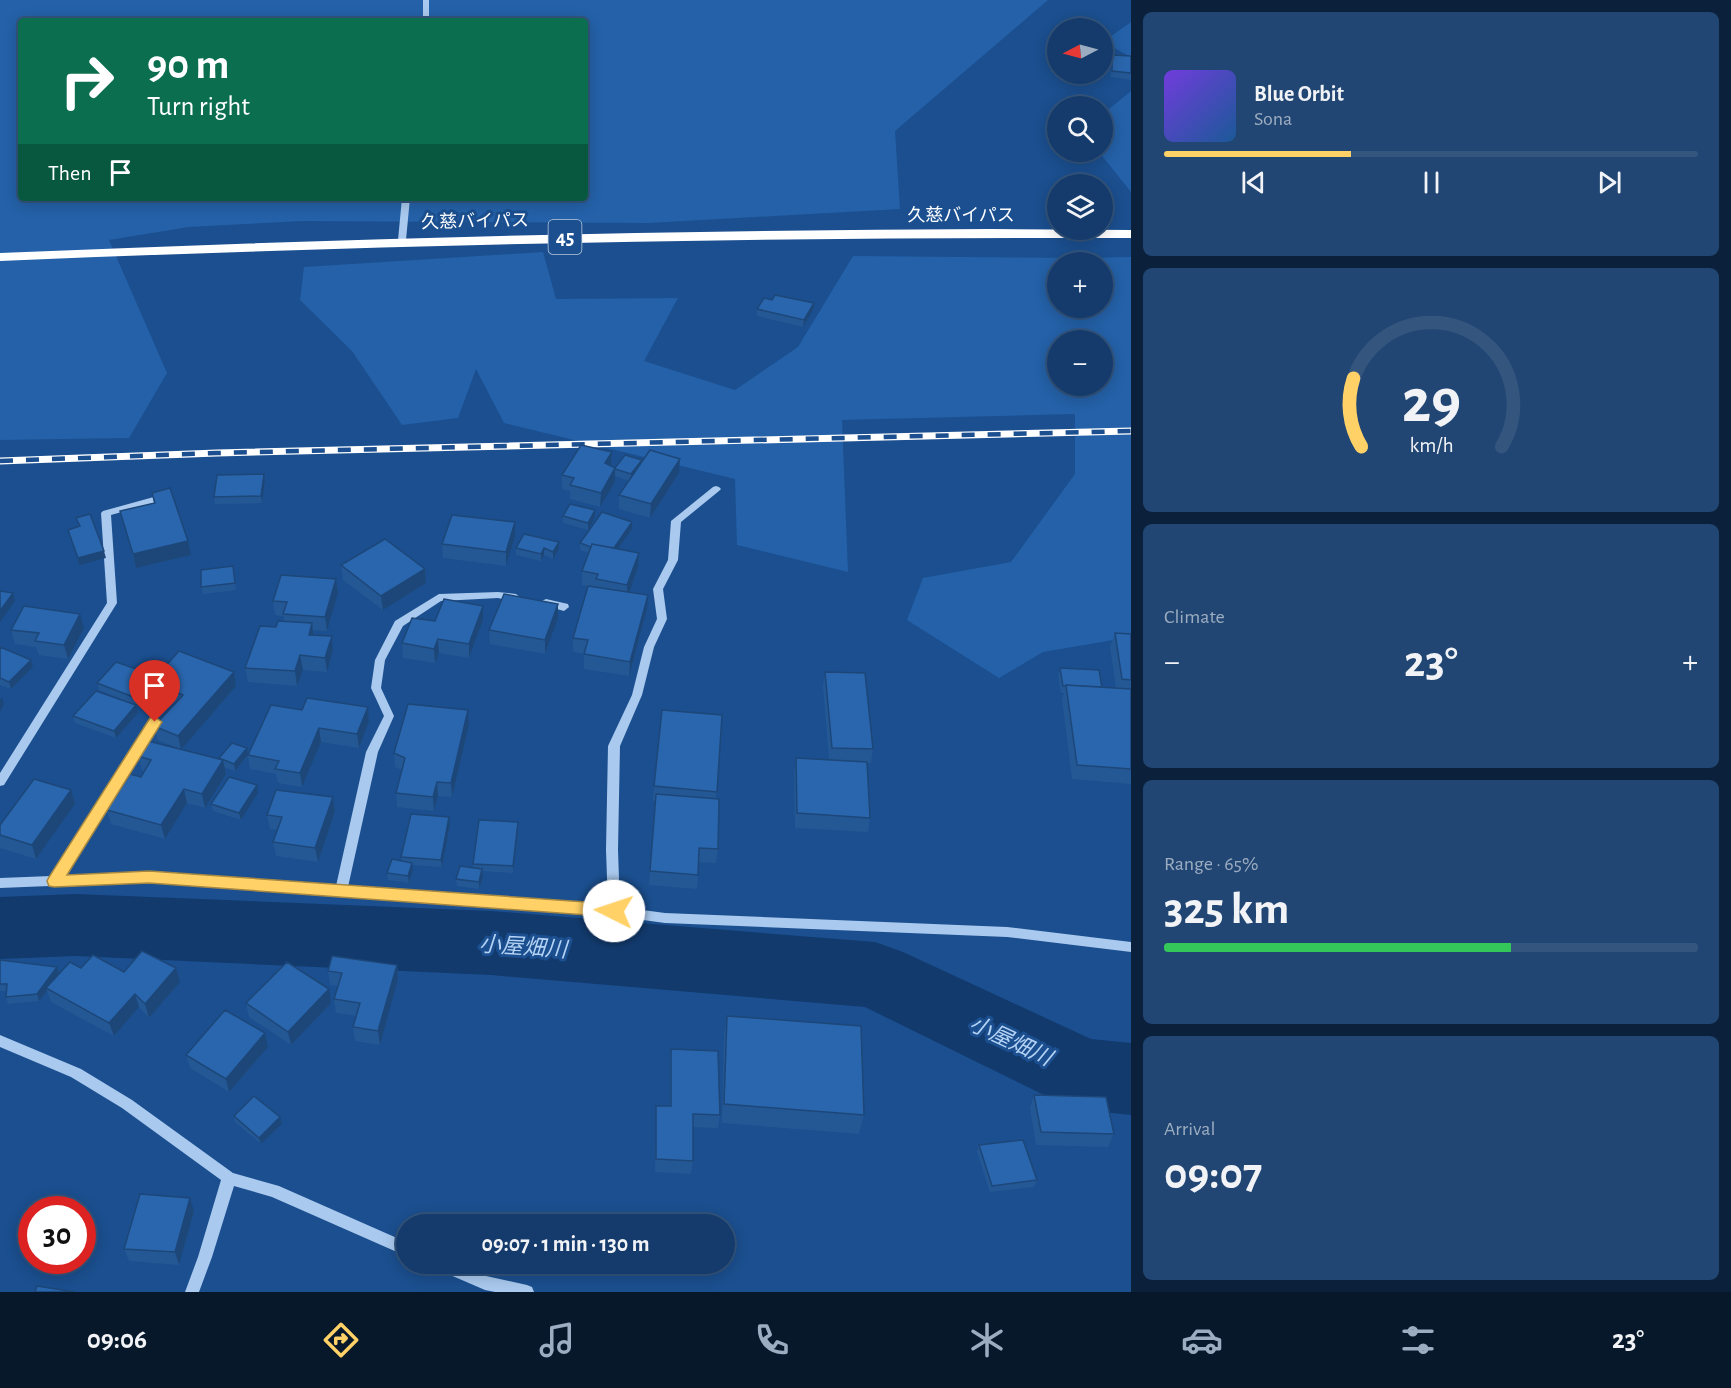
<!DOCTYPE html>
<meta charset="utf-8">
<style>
body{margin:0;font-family:"Alegreya Sans","Noto Sans JP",sans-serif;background:#214673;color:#f1f3f6;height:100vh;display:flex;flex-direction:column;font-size:22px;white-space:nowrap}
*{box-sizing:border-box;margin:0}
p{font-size:20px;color:#9dadc1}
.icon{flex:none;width:33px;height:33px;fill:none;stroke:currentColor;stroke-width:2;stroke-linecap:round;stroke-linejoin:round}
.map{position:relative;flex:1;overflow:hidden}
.drawer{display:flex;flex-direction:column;gap:12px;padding:12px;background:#0b203b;width:600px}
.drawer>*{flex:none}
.banner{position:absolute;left:18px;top:18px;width:570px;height:183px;border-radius:6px;box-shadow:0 3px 15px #0003,0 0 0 2px #33557e;background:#0b6e4f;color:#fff;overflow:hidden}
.needle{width:39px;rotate:264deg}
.tools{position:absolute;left:1047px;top:18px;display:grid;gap:12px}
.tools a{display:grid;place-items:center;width:66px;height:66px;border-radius:50%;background:#143b6b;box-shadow:0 3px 15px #0003,0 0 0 2px #33557e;font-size:30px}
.speed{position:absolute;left:18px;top:1196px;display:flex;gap:12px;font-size:30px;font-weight:700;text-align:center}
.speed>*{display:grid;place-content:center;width:78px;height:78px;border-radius:50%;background:#143b6b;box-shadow:0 3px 15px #0003,0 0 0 2px #33557e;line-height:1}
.speed .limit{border:9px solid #d22;background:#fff;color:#111}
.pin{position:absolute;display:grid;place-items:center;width:51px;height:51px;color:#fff;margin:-62px -26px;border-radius:50% 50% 50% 0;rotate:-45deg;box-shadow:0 0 6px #0007}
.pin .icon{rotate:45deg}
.me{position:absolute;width:66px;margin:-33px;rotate:274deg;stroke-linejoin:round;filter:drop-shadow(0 0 4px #0008)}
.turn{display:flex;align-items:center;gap:21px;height:126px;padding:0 30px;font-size:27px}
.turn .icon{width:78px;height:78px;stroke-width:2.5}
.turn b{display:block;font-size:42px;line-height:51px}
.then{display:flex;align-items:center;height:57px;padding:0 30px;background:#0003;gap:12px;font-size:22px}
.big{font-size:45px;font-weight:700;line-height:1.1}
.drawer .widget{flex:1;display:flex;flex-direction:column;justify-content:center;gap:9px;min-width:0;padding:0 21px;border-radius:9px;background:#214673}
.drawer .dial{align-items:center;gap:0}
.dial svg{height:156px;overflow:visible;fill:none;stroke:#33557e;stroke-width:7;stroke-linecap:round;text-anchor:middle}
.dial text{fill:#f1f3f6;stroke:none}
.song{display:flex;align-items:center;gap:18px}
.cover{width:72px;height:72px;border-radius:9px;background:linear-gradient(135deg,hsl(260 70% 55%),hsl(210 70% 35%))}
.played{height:6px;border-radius:3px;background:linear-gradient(90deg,#ffd166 35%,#33557e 35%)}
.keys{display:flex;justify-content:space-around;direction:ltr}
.heat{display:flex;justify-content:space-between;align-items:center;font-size:33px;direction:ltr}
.charge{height:9px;border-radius:4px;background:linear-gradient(90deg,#34c759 65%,#33557e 0)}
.trip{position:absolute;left:396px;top:1214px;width:339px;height:60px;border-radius:30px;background:#143b6b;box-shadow:0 3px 15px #0003,0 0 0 2px #33557e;font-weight:700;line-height:60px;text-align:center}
.dock{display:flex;height:96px;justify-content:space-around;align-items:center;background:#08182b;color:#9dadc1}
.dock .icon{width:42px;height:42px}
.dock .selected{color:#ffd166}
.dock b{font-size:27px;color:#f1f3f6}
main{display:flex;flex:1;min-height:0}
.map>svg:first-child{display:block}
.green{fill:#2461a8;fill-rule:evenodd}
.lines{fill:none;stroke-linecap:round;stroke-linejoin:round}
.river{fill:#123a6d;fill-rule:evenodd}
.minor{fill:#a9c9ee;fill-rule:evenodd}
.highway{fill:#fff;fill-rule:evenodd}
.rail-casing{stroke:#fff;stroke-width:7}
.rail{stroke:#1b4f8f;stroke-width:4.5;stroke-dasharray:13;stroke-linecap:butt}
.wall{fill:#245895}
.shaded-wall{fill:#1d4779}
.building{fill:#2a66ad;stroke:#1d4779;stroke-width:1.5}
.route{fill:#ffd166;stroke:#a68842;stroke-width:1.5}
.labels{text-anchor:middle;stroke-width:6;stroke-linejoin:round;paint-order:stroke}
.far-street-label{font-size:18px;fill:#fff;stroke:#1b4f8f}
.shield{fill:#1b4f8f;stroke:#bbcadd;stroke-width:1.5}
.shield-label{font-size:20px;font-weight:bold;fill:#fff}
.water-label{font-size:22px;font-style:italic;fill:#b5d3f5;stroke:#1b4f8f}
</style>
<main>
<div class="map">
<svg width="1131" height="1292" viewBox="0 0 1131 1292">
<rect width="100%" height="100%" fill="#1b4f8f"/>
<path class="green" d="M0,0H1048L895,131L900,209L649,223L302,221L189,227L109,240L167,373L129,438L0,440ZM21,21H585V198H21Z
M1131,22V57L1103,42Z
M1131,91V192L1099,152H1102L1103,114Z
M543,252L556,299L678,298L644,361L735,390L798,347L853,256L1078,258L1131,257V637L1043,652L999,678L907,620L923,578L1011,562L1075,474V414L842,420L848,572L737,545L735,479L504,423L476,369L458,418L402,425L352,351L300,300L304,267ZM1058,262H1102V308H1058ZM1058,340H1102V386H1058Z"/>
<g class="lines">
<path class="river" d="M76,894L491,911L875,942L903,952L1091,1039L1131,1043V1115L1083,1110L1054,1100L865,1007L491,975L76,956L0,959V897Z"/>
<path class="minor" d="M423,0H429V21H423Z
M402,198H410L406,240L402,242L398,240Z
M716,486L719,487L721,489L719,491L681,522L678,560L663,589L667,619L654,647L642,695L620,746L618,850L620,907L665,913L1007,927L1131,942V952L1007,937L665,923L614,916L149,882L0,888V878L51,876L151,719H159L160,722L159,725L64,876L149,872L336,886L366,752L384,716L371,688L375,660L395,621L439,594L498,592L516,594L521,598L516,602L498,598L441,601L403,626L385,660L381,688L394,716L378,752L348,887L608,906L606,850L608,746L632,695L644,647L657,619L653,589L668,560L671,521L713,487Z
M161,495L166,498L164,500L111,515L117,603L4,785L0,786V773L107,603L101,513L103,511Z
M546,599L568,604L569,607L564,611L542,605L541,603L542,601Z
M0,1035L81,1069L132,1100L233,1173L279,1186L406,1242V1256L272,1197L234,1186L212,1257L199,1292H185L198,1257L221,1180L122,1108L71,1077L0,1047Z
M432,1263H455L486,1276L527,1285L532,1287L534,1292H495L485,1290L434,1268Z"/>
<path class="highway" d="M990,229L1131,230V238C754,237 377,245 0,261V253C330,239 660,230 990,229Z"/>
<g class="rail-casing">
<path id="rail" d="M0,461L217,453L1131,431"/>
</g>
<use href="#rail" class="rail"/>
</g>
<path class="wall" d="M1112,55L1131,56V80L1111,77L1110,61Z
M757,309L813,310L803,327L757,316Z
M612,452L611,466L615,468L642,460V462L679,473L650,518L619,509V495L629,481L615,476V482L600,507L570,499V491L562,489V475Z
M264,474L265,481L262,503L215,504L214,497Z
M152,493L191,555L136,568L120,511L154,503Z
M595,510V517L588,530L563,523V516Z
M515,522V537L506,566L443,558L442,544Z
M632,522V529L618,549L639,553L638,567L629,593L647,609L629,676L584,669V654L573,652V638L588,586L582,585V571L589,553L580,550V543Z
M524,534L559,549L553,559L544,555L541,561L516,555V548Z
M341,565L425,569L426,583L383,610L343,580Z
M233,566L236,590L203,594L201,587Z
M336,579L338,593L327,631L313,630L314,635L332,636L333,650L327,672L303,670L297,686L248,682L245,668L284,621V616L275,615L273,601Z
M483,606V620L469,658L439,653L435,663L403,658L402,643L435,621Z
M80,614L84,628L68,659L39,655L36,647L15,644L11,630Z
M558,618L545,654L490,644L489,630Z
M1115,633L1131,634V784L1072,779L1062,699L1064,693H1061L1058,675L1060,668L1102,687L1116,688L1110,647Z
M0,647L31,660L33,667L11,689L0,685Z
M164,668L234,672L236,686L181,750L220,759L219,758L247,748L248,755L302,710L368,707L369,721L359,748L321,742L302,787L278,783L276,774L250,769L248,756L235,771L224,767L226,774L205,808L187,803L165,839L111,824L107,810L141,777L144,771L142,770L138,756L180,749L158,740L154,726L174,704L169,702L166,688L168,685L165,684L164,677L138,706L99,690L97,683L136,669Z
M825,672L873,749L871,763H867L870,818L868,832L795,828L794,772L796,758L829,760L823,686Z
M136,705L138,713L116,738L75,723L73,716Z
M468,710L469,725L452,797L438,796L434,811L397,807L396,793L402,770L395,767L394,753Z
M722,715L716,798L718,849L716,863L699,862L697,889L649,885L655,801L653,800L654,786Z
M71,790L75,804L36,859L0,848V825Z
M258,793L241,820L213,811L211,804Z
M333,797L335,811L318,862L276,856L273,842L278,830L270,829L267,815Z
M518,822V829L513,873L482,871L483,877L479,889L457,886L456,879L473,868V864Z
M450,825L442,867L412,865L413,870L409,883L388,880L387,873L402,861L401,857Z
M0,960L59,974L81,968L124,972L176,968L180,982L149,1018L139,1007L114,1036L51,1002L47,991L39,1001L8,1004L6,997V991H0Z
M397,965L398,979L380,1045L355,1041L353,1027L356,1016L336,1013L334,999L338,986L330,985L328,971Z
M246,1003H331L291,1045L249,1017Z
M727,1016L864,1115L859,1134L722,1123L724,1035Z
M268,1047L229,1092L190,1068L186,1055Z
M671,1049L720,1115L718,1128L693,1127V1161L691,1174L655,1172L656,1106H670V1062Z
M1034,1095L1114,1134L1108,1147L1036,1145L1030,1108Z
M234,1116L282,1124L261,1144L235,1122Z
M979,1145L1037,1180L1034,1187L990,1192L977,1152Z
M194,1211L179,1265L129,1261L124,1249Z"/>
<path class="shaded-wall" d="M814,303L813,310L803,327L804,320Z
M612,452L611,467L605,463Z
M680,459L679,473L650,518L651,504Z
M642,460L641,467L631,481V474Z
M615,468V482L600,507L601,493Z
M264,474L265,481L262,503L261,496Z
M595,510V517L588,530V523Z
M515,522V537L506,566V552Z
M632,522V529L610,560V553Z
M188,541L191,555L136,568L133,554Z
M559,542V549L553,559V552Z
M544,548V555L541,561V554Z
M104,551L106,558L79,565L78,558Z
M639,553L638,567L627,599V585Z
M425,569L426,583L383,610L381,596Z
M336,579L338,593L327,631L325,617Z
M13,593L15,601L0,622V611Z
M648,595L647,609L629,676L630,662Z
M558,604V618L545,654V640Z
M483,606V620L469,658V644Z
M80,614L84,628L68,659L64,645Z
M312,623L314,638L309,635Z
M332,636L333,650L327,672L325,658Z
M438,639L439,653L435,663L434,649Z
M300,655L303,670L297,686L295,671Z
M31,660L33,667L11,689L9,682Z
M162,670L164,677L138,706L136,698Z
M234,672L236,686L181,750L178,736Z
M2,697L4,704L0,712V700Z
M136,705L138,713L116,738L114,731Z
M368,707L369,721L359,748L357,734Z
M468,710L469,725L452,797L451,783Z
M319,728L321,742L302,787L300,773Z
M247,748L248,755L235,771L234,764Z
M223,760L226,774L205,808L202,794Z
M437,782L438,796L434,811L433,797Z
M257,785L258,793L241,820L239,813Z
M184,789L187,803L165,839L161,825Z
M71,790L75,804L36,859L32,845Z
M333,797L335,811L318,862L315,848Z
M449,817L450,825L442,867L441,860Z
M518,822V829L513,873V866Z
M412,863L413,870L409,883L408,876Z
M482,869L483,877L479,889V882Z
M397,965L398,979L380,1045L378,1031Z
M57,967L59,974L46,988L47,991L39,1001L37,994Z
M176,968L180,982L149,1018L145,1004Z
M329,989L331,1003L291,1045L288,1032Z
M135,994L139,1007L114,1036L109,1023Z
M265,1033L268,1047L229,1092L226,1079Z
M280,1117L282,1124L261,1144L259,1138Z
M190,1198L194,1211L179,1265L175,1252Z"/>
<path class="building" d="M1112,55L1131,56V73L1112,71Z
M775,295L814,303L804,320L757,309L764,298L772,300Z
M581,445L612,452L605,463L615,468L601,493L570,485L574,478L562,475Z
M650,450L680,459L651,504L619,495Z
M625,455L642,460L631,474L615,469V468Z
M264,474L261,496L214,497L217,475Z
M170,488L188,541L133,554L120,511L155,503L152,493Z
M570,504L595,510L588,523L563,516Z
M602,512L632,522L614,548L592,544L591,547L580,543Z
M90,514L104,551L78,558L68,530L80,526L76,518Z
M452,515L515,522L506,552L442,544Z
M524,534L559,542L553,552L544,548L541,554L516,548Z
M385,539L425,569L381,596L341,565Z
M592,544L639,553L627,585L596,579L598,574L582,571Z
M233,566L235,583L201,587V570Z
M281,575L336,579L325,617L283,614L287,602L273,601Z
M588,586L648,595L630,662L584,654L588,640L573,638Z
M0,591L13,593L0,611Z
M504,594L558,604L545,640L489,630Z
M444,599L483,606L469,644L438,639L434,649L402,643L412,618L435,621Z
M24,606L80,614L64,645L35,641L39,633L11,630Z
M278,621L312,623L309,635L332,636L325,658L300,655L295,671L245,668L260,626L276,627Z
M1115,633L1131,634V680L1122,679Z
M0,647L31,660L9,682L0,678Z
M179,651L234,672L178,736L154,726L183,695L166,688L177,676L162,670Z
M147,661L164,668L136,698L97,683L116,662L136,669Z
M1060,668L1099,670L1102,687L1066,685V686H1063Z
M825,672L865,673L873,749L832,748Z
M1066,685L1131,689V769L1077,765Z
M96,691L136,705L114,731L73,716Z
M307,698L368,707L357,734L319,728L300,773L275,769L279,761L248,755L271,705L302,710Z
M408,704L468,710L451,783L437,782L433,797L396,793L405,758L394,753Z
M662,710L722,715L717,792L654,786Z
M148,741L223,760L202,794L184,789L161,825L107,810L130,774L141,777L151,760L138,756Z
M232,743L247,748L234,764L219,758Z
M796,758L867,762L870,818L797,813Z
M229,777L257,785L239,813L211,804Z
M34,779L71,790L32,845L0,835V825Z
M276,790L333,797L315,848L273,842L282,817L267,815Z
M656,794L719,799L718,849L699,848L698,875L650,871Z
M411,814L449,817L441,860L401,857Z
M479,820L518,822L513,866L473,864Z
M392,859L412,863L408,876L387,873Z
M460,866L482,869L479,882L456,879Z
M142,951L176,968L145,1004L135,994L109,1023L46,988L70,962L81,968L93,955L124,972Z
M332,956L397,965L378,1031L353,1027L360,1003L334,999L342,973L328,971Z
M0,960L57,967L37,994L6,997L7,984H0Z
M287,962L329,989L288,1032L246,1003Z
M225,1010L265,1033L226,1079L186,1055Z
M727,1016L861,1026L864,1115L724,1104Z
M671,1049L718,1051L720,1115L693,1114V1161L656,1159V1106H671Z
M1034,1095L1106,1097L1114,1134L1041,1132Z
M254,1096L280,1117L259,1138L234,1116Z
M1023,1140L1037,1180L992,1186L979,1145Z
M140,1194L190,1198L175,1252L124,1249Z
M37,1286L75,1292H35Z"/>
<path class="route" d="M155,717L162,722L67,875L149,871L614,904L620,906L622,911L620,915L614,917L149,883L54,887L49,886L47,881L49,877L150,718Z"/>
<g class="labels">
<g class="far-street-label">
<text x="961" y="221">久慈バイパス</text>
<text transform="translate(475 221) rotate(-1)" y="6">久慈バイパス</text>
</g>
<rect class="shield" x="548.5" y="220" width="33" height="34" rx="4.5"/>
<g class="shield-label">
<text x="565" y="244">45</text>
</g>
<g class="water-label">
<text transform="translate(523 946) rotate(4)" y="8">小屋畑川</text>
<text transform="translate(1011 1040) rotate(25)" y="8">小屋畑川</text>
</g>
</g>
</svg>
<div class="tools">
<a><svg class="needle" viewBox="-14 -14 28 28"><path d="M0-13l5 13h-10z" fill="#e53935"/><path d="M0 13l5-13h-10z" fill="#9dadc1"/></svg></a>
<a><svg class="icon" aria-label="search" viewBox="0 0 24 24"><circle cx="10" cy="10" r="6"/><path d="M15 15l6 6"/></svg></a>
<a><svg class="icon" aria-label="layers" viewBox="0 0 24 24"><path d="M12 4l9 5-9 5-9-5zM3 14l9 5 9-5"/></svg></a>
<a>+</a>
<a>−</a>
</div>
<div class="speed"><div class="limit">30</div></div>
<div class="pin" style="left:155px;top:722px;background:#d93025"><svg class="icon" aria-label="arrive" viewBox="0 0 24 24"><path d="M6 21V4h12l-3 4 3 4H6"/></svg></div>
<svg class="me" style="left:614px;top:911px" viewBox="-20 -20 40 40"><circle r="19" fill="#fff"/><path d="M0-13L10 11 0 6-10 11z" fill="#ffd166"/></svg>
<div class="trip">09:07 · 1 min · 130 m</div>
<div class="banner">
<div class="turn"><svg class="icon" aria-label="right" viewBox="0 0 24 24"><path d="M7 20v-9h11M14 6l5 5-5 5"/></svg><div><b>90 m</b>Turn right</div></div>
<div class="then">Then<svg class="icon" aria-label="arrive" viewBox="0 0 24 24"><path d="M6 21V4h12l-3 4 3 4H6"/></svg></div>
</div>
</div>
<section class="drawer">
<div class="widget">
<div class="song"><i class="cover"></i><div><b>Blue Orbit</b><p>Sona</p></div></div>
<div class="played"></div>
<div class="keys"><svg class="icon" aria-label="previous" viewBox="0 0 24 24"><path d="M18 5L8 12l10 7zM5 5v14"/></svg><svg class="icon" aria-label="pause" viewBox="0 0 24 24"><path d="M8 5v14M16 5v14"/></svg><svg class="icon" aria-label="next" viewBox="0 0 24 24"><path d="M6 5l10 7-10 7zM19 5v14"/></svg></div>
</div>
<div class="widget dial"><svg viewBox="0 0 100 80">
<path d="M14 69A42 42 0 1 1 86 69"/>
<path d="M14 69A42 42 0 0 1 10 34" stroke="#ffd166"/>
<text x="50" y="56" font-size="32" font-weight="700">29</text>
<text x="50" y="72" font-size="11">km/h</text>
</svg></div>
<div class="widget"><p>Climate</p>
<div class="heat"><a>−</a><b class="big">23°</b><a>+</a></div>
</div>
<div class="widget"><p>Range · 65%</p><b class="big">325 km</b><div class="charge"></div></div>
<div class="widget"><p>Arrival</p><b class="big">09:07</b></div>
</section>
</main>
<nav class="dock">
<b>09:06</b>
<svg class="icon selected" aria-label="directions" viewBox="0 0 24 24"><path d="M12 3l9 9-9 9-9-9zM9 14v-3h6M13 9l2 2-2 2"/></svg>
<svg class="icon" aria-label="music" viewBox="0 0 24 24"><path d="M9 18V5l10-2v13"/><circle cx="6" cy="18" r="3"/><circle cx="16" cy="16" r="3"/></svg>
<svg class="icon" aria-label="phone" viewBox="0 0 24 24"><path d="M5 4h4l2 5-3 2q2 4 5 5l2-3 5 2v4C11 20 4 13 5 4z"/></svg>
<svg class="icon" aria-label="climate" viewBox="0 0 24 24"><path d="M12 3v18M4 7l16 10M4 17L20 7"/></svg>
<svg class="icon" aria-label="car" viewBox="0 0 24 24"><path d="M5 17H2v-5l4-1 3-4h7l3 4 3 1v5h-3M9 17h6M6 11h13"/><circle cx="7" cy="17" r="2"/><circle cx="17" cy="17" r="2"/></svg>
<svg class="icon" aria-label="filters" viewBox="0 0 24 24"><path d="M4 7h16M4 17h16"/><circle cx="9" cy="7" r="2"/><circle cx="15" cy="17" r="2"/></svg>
<b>23°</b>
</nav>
